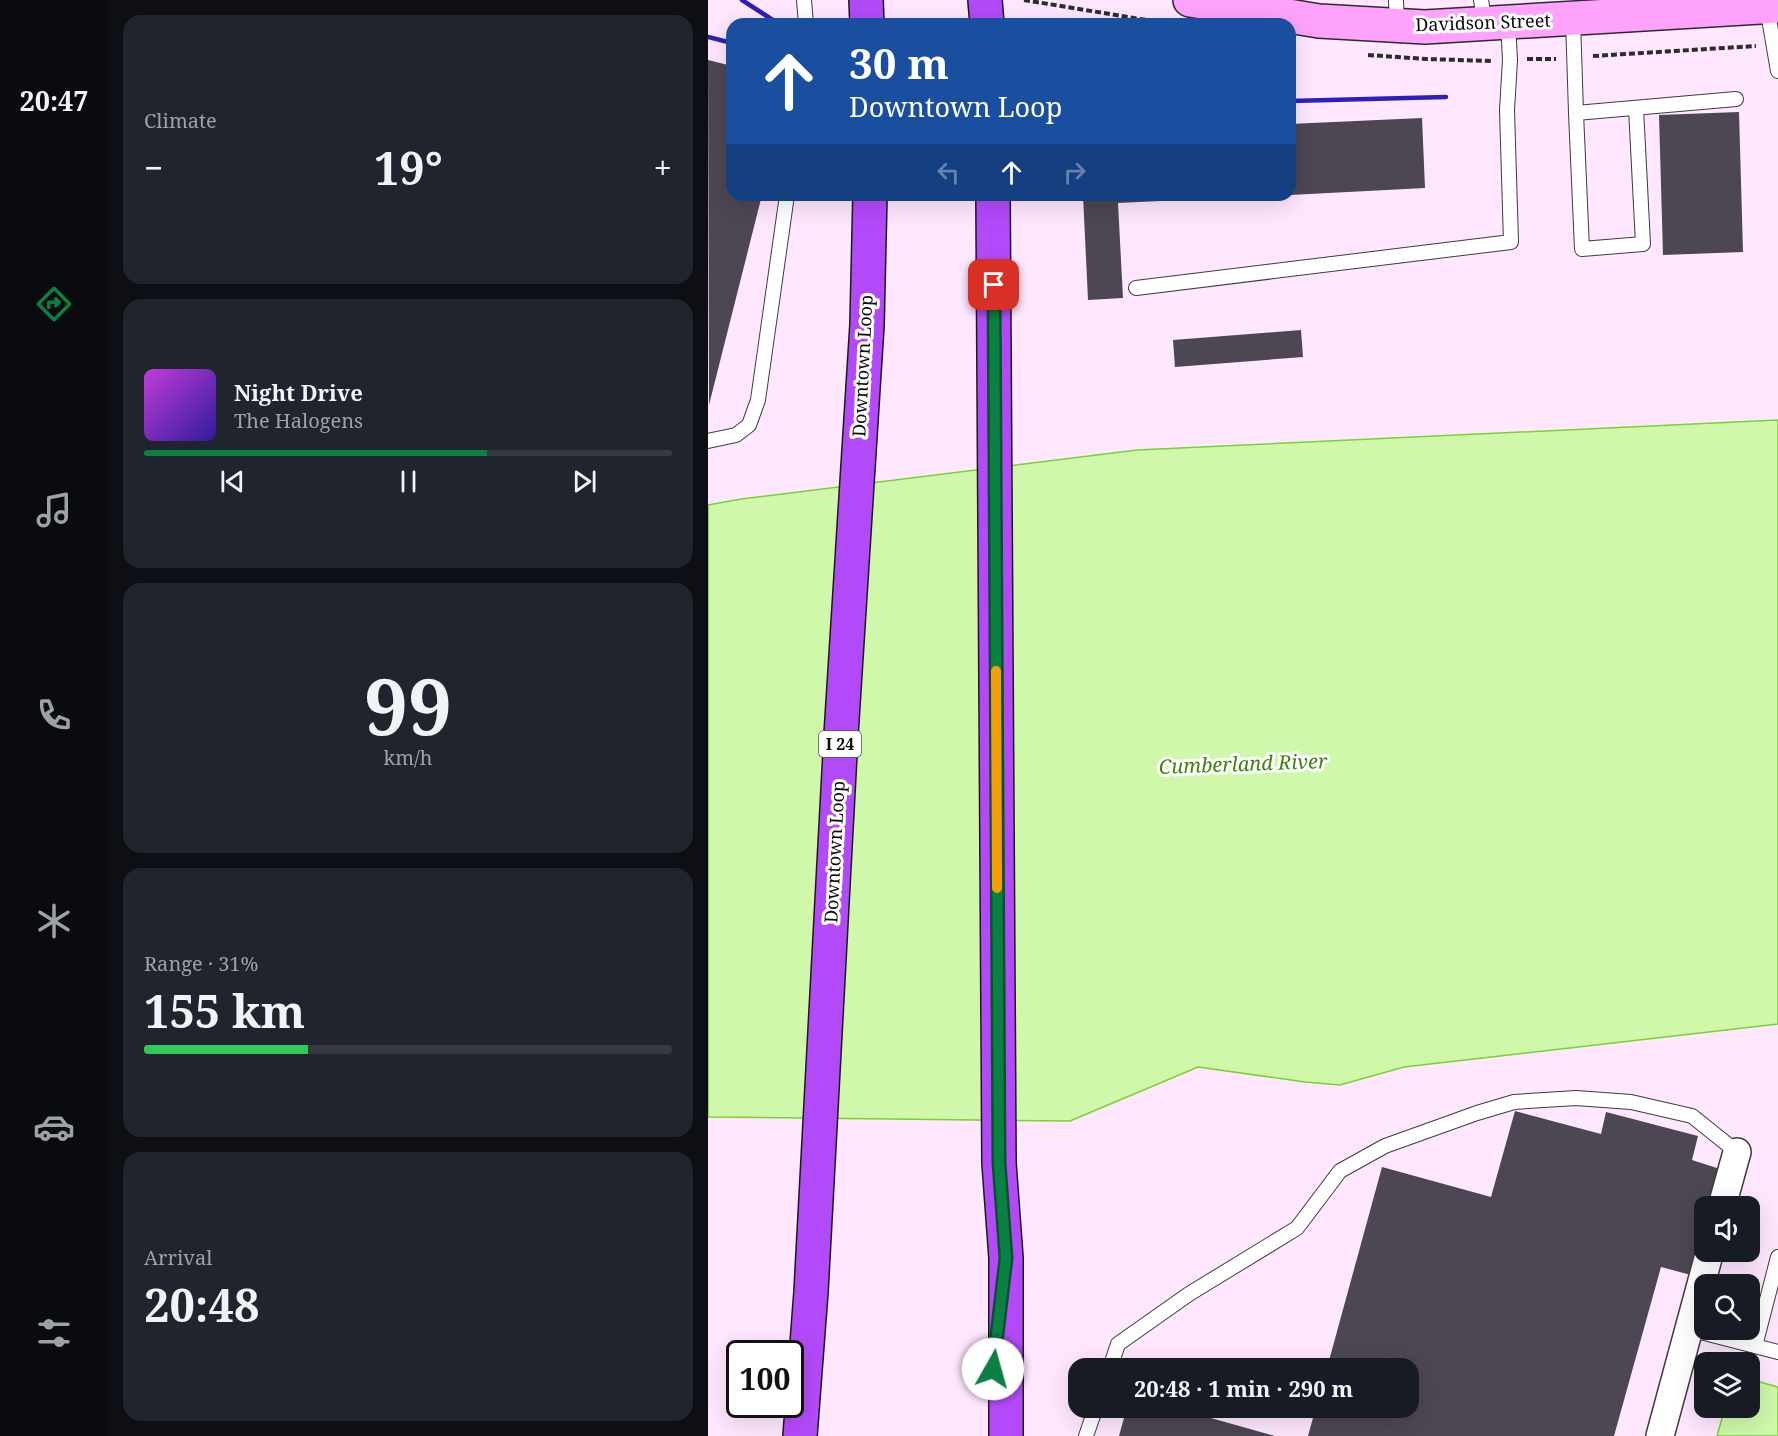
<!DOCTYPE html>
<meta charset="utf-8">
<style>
body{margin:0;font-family:"Noto Serif",serif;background:#20242c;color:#f1f3f6;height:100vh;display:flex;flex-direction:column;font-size:22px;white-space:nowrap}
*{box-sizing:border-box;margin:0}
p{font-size:20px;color:#9ea1a6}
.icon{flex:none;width:33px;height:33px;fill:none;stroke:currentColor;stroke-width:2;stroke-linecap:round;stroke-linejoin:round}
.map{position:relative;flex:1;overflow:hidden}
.panel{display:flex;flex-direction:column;gap:15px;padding:15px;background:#0d0f14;width:600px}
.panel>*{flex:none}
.banner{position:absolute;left:18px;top:18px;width:570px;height:183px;border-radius:18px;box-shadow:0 6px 24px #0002;background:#1a4fa0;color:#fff;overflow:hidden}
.tools{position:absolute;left:986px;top:1196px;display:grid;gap:12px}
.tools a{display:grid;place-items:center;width:66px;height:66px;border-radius:12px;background:#171b24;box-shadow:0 6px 24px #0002;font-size:30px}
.speed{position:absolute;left:18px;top:1340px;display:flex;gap:12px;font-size:30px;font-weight:700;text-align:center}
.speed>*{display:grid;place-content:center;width:78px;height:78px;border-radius:50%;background:#171b24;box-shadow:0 6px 24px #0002;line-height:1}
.speed .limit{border:3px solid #111;border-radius:9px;background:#fff;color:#111}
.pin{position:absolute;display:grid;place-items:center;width:51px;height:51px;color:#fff;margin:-26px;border-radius:12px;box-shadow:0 3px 9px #0006}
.me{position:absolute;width:66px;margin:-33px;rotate:7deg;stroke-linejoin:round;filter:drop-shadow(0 0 4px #0008)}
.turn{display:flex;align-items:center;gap:21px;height:126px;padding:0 24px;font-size:27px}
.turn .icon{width:78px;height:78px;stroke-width:2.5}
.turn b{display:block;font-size:42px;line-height:51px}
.lanes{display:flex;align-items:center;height:57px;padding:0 24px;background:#0003;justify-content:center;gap:30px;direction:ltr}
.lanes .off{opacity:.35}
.big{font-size:45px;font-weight:700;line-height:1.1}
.panel .card{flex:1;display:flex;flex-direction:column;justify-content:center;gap:9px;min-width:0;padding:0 21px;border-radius:18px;background:#20242c}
.panel .dial{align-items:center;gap:0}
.dial b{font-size:78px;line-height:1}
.song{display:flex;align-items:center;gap:18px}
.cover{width:72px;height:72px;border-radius:9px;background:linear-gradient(135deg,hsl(290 70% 55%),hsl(250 70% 35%))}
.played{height:6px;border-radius:3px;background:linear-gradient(90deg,#0b8043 65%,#363941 65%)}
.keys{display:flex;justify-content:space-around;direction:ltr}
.heat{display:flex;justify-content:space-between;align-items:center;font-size:33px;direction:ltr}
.charge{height:9px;border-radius:4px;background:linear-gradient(90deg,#34c759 31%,#363941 0)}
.trip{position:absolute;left:360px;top:1358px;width:351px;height:60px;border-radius:18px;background:#171b24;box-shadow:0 6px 24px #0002;font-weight:700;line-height:60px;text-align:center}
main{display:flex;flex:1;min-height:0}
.tab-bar{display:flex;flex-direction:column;width:108px;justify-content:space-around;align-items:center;background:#090b0e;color:#9ea1a6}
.tab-bar .icon{width:42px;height:42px}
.tab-bar .selected{color:#0b8043}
.tab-bar b{font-size:27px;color:#f1f3f6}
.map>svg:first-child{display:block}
.water{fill:#d0f8aa;stroke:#7ad12f;stroke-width:1.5}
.building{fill:#4d4653}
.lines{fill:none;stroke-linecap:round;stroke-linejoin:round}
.lane-casing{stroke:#3d3d3d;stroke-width:16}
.street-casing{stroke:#3d3d3d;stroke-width:30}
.secondary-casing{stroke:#2c2c2c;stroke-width:36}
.highway-casing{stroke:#1b1b1b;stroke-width:36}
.path{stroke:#2c2c2c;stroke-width:4;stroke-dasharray:6 3;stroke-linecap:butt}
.lane{stroke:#fff;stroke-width:14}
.street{stroke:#fff;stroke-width:27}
.secondary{stroke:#ffa2fc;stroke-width:33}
.highway{stroke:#b34afa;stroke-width:33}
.rail{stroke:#2d1fbd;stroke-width:4.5}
.route-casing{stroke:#07532c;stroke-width:15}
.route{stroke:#0b8043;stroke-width:10}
.slow{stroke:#f59e0b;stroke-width:10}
.labels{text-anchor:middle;stroke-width:6;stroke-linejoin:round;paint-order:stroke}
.shield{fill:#fff;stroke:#545454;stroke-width:1.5}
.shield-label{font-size:16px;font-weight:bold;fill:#0a0a0a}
.street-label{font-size:18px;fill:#0a0a0a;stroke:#fff}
.water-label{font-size:20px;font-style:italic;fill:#418211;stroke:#fff}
</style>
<main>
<nav class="tab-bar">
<b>20:47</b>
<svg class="icon selected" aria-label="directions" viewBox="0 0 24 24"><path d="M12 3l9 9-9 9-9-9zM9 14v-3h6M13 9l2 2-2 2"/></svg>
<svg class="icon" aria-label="music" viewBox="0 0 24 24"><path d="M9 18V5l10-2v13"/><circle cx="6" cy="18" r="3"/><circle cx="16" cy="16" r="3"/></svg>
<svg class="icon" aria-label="phone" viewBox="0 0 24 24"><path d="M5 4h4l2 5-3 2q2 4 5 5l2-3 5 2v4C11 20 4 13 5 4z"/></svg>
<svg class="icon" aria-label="climate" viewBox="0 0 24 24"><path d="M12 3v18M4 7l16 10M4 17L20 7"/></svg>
<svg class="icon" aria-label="car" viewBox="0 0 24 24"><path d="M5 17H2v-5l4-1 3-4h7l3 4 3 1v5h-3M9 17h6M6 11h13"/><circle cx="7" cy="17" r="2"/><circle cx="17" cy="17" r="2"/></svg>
<svg class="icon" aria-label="filters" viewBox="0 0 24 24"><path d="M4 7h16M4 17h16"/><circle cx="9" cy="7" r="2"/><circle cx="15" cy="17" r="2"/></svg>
</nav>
<section class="panel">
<div class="card"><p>Climate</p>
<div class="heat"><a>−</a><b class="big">19°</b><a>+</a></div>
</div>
<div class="card">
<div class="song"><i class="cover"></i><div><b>Night Drive</b><p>The Halogens</p></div></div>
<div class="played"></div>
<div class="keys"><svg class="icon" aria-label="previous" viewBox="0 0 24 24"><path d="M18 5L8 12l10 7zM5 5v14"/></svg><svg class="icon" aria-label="pause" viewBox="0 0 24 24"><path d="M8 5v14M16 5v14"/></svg><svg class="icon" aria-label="next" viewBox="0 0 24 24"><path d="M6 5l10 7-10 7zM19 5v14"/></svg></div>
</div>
<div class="card dial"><b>99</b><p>km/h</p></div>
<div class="card"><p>Range · 31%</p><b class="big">155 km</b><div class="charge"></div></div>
<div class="card"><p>Arrival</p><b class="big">20:48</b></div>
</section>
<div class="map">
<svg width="1070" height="1436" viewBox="0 0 1070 1436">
<rect width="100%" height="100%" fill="#fee7ff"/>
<path class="water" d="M1070,420V1024L696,1067L632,1085L597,1082L490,1067L362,1121L0,1117V505L33,499L429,450Z
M1041,1379L1070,1387V1436H1009L1017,1407H1041Z"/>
<path class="building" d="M0,60L24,66V195H54L1,405Z
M1031,112L1035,252L955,255L951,115Z
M714,118L717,188L582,195V124Z
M375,195H538V197L410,203L415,298L380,300Z
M593,330L595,357L467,367L465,340Z
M807,1111L893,1134L898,1112L990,1136L984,1160L1012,1169L1001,1206H996V1226L983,1275L953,1267L906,1436H600L608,1407H700V1368H619L674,1167L783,1197Z
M419,1407H464L567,1436H411Z"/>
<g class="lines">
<g class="lane-casing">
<path id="lane" d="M96,0L98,24
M688,0L689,26
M773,0L777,24
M1059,7L1070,71
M865,19L868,113L1028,99
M868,113L874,249L935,244L928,108
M428,288L803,242L799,110L802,60L800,23
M0,441L28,435L41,425L50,400L79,195
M981,1329L1070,1352
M1047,1346L1070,1257
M402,1368L410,1344L481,1294L589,1228L632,1171L677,1146L769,1113L806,1102L868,1098L923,1102L984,1116L1029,1152
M378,1436L388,1407"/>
</g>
<g class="street-casing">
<path id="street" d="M1014,1206L1029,1152
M952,1436L1002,1251"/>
</g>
<g class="secondary-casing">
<path id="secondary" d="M482,0L611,21L717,27L1070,6"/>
</g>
<g class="highway-casing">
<path id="highway" d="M158,0L159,24
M277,0L279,24
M285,195L291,1163L298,1258V1436
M92,1436L103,1292L133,735L159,325L162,195"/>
</g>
<path class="path" d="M316,0L463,24
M660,55L718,59L785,61
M885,56L1048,46
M819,59H848"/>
<use href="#lane" class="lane"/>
<use href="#street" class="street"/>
<use href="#secondary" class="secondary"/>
<use href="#highway" class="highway"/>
<path class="rail" d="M34,0L71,24
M0,37L24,43
M582,101L738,97"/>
</g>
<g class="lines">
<g class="route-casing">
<path id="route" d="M285,1369L298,1258L291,1163L286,285"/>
</g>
<use href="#route" class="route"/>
<path class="slow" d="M288,671L289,888"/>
</g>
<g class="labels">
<rect class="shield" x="111" y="731" width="42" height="26" rx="4.5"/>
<g class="shield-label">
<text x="132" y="750">I 24</text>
</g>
<g class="street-label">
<text transform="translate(775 23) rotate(-2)" y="6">Davidson Street</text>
<text transform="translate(155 366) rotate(-87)" y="6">Downtown Loop</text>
<text transform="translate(127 852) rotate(-87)" y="6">Downtown Loop</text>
</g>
<g class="water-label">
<text transform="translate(535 764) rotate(-2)" y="7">Cumberland River</text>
</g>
</g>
</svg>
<div class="tools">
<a><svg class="icon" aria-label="sound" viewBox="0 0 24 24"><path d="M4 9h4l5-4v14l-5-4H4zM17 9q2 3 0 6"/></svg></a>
<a><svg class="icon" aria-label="search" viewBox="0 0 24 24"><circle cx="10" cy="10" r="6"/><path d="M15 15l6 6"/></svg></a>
<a><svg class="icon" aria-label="layers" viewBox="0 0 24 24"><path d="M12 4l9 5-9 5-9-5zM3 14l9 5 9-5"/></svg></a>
</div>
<div class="speed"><div class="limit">100</div></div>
<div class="pin" style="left:286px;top:285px;background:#d93025"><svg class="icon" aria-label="arrive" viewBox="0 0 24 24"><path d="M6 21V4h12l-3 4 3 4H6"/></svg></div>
<svg class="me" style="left:285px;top:1369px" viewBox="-20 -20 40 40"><circle r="19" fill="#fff"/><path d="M0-13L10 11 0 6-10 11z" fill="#0b8043"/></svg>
<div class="trip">20:48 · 1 min · 290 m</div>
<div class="banner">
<div class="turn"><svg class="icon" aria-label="ahead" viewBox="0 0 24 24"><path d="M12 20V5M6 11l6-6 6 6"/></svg><div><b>30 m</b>Downtown Loop</div></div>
<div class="lanes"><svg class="icon off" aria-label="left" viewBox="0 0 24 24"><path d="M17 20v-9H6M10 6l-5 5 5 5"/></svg><svg class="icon" aria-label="ahead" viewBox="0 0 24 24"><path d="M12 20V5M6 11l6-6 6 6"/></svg><svg class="icon off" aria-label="right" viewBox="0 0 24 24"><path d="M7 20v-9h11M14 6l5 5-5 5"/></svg></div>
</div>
</div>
</main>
